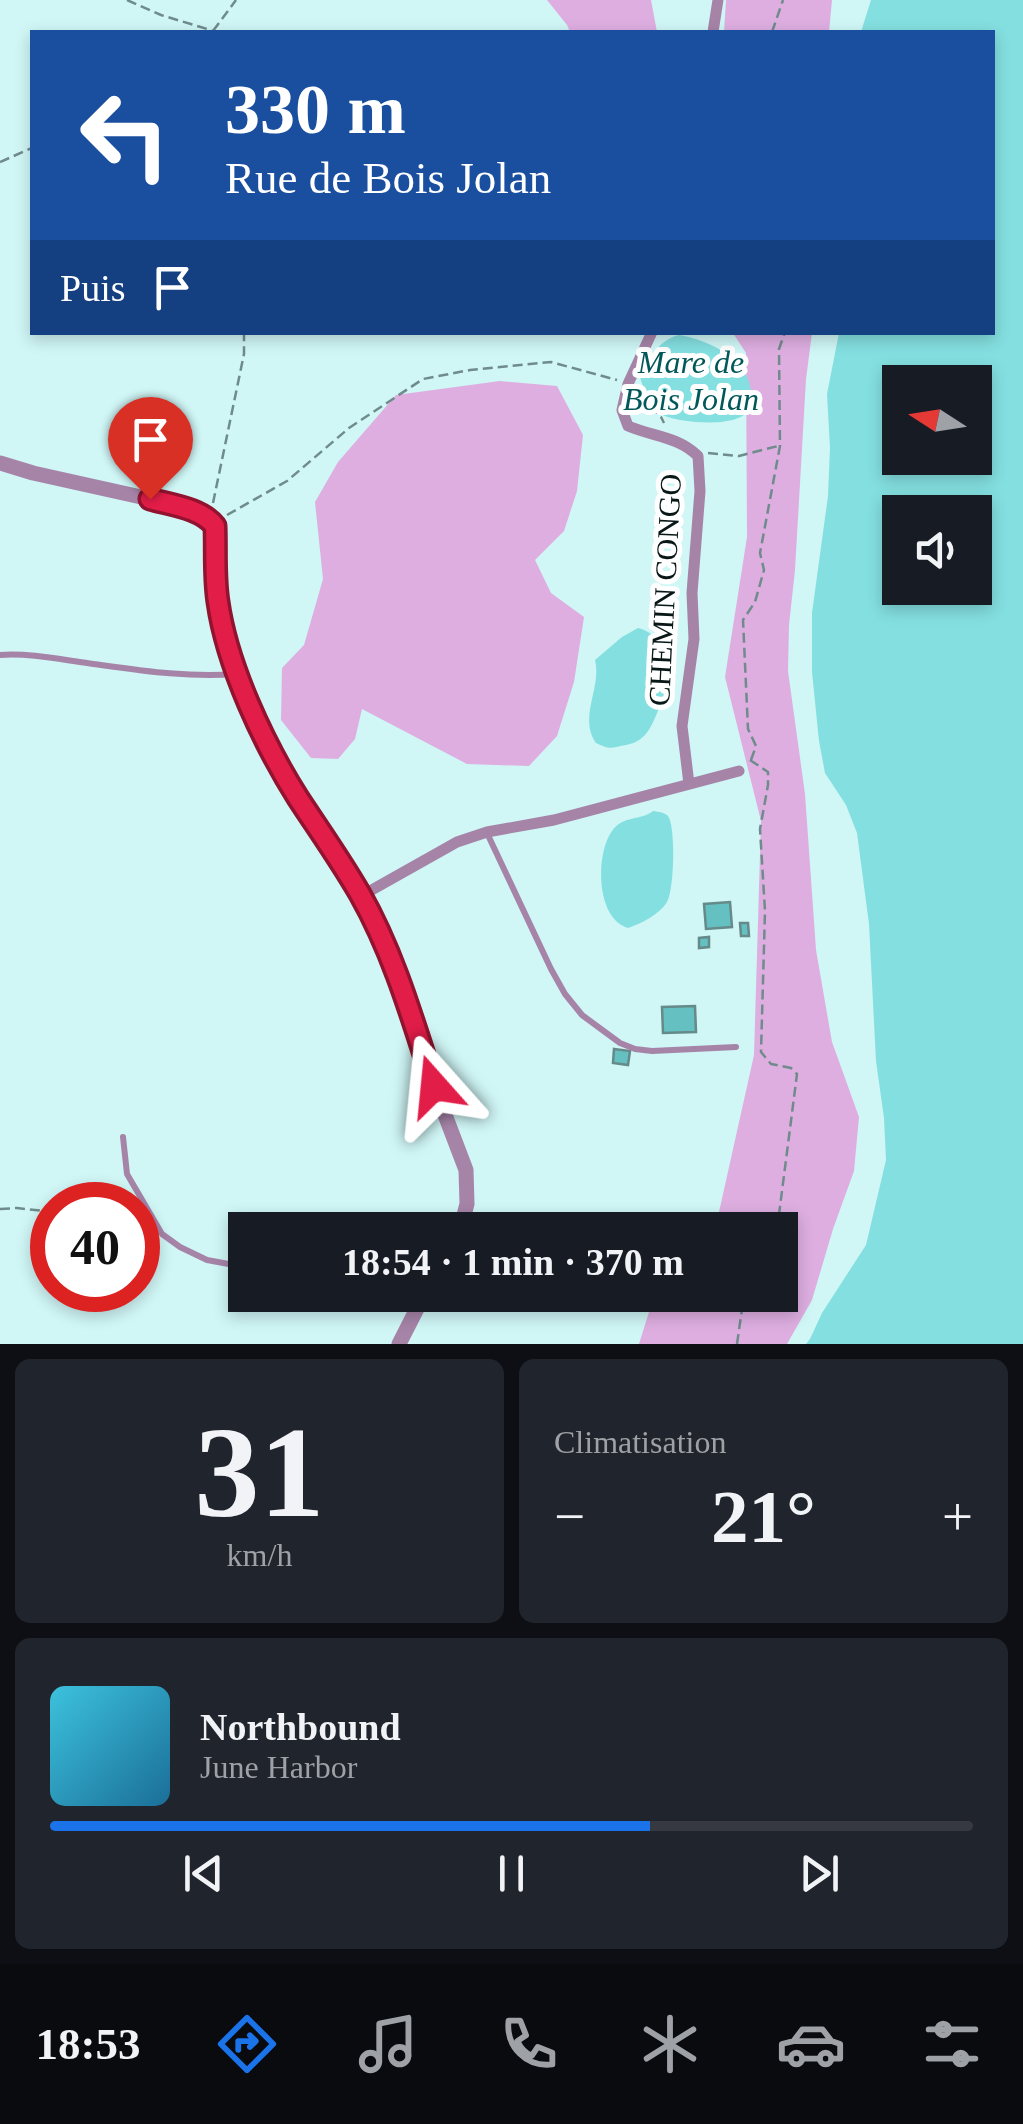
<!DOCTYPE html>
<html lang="fr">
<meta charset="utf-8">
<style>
body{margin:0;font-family:Georgia,serif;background:#20242c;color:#f1f3f6;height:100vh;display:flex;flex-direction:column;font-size:38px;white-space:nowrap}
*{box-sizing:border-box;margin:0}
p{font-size:32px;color:#9ea1a6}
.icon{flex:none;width:55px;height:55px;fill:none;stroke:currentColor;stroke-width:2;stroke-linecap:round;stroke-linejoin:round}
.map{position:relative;height:1344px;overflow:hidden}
.side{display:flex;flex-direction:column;gap:15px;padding:15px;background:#0d0f14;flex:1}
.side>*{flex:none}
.hud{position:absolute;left:30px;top:30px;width:965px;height:305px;border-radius:0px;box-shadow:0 5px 15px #0003;background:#1a4fa0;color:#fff;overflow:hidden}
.needle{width:65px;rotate:282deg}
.fabs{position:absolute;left:882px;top:365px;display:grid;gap:20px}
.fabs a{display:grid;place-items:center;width:110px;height:110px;border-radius:0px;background:#171b24;box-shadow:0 5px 15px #0003;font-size:50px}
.speed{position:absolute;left:30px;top:1182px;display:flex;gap:20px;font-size:50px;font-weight:700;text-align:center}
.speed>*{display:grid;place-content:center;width:130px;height:130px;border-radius:50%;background:#171b24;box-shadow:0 5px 15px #0003;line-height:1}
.speed .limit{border:15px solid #d22;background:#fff;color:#111}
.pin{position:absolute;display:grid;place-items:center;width:85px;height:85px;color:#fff;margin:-102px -42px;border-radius:50% 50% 50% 0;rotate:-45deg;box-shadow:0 0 10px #0007}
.pin .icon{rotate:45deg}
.me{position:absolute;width:110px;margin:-55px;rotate:342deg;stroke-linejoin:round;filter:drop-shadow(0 0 8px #0008)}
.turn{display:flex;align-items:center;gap:35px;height:210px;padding:0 30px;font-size:45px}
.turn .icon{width:130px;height:130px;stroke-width:2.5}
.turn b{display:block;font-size:70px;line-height:85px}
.then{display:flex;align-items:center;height:95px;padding:0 30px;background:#0003;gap:20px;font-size:38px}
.big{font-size:75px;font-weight:600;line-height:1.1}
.side .tile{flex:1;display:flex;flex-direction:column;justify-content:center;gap:15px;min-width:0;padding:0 35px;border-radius:15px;background:#20242c}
.side .dial{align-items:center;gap:0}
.dial b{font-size:130px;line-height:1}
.song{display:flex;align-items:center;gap:30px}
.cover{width:120px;height:120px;border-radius:15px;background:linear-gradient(135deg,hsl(190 70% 55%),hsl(200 70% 35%))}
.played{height:10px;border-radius:5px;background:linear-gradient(90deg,#1a73e8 65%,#363941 65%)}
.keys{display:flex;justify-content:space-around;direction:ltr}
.heat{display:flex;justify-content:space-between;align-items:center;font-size:55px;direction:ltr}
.side .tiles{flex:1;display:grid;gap:15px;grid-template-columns:1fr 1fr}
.tile:last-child{grid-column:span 2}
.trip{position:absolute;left:228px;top:1212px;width:570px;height:100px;border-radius:0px;background:#171b24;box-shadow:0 5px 15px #0003;font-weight:600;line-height:100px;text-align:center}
.tab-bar{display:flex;height:160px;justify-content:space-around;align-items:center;background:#090b0e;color:#9ea1a6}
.tab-bar .icon{width:70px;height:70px}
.tab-bar .on{color:#1a73e8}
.tab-bar b{font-size:45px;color:#f1f3f6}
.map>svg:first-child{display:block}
.green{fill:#deaee1}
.water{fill:#84dfe0;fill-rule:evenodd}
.building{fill:#65c0c2;stroke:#668989;stroke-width:2.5}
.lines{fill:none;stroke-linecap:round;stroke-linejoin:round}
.path{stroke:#708b8b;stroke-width:2.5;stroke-dasharray:10 5;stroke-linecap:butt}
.service{stroke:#a684a8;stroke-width:6}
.minor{stroke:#a684a8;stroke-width:11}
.tertiary{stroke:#a684a8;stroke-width:15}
.route-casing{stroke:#92132f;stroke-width:25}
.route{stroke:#e11d48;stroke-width:18}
.labels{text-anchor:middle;stroke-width:10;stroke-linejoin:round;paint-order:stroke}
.street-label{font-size:30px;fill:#091717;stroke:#fff}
.water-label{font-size:32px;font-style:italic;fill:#015859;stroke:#fff}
</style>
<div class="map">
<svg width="1023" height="1344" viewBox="0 0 1023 1344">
<rect width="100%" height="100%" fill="#d0f6f6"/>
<path class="green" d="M547,0H651L657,32H570L567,25Z
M726,0H832L829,32H724Z
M733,333H812L806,379L795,570L789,625L788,671L805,794L816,950L832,1042L859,1117L854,1171L833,1229L812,1300L787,1344H639L649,1312L685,1304L694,1295H780V1230H715L754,1055L761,821L725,677L747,537L746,353Z
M500,381L557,386L583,435L577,491L564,531L535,560L551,593L584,617L574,682L557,736L529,766L467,764L362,709L355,739L338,759L311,758L281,720L282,668L304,645L323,579L315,502L338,462L396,395Z"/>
<path class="water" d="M871,0H1023V1344H806L810,1339L822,1313L866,1245L886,1160L884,1118L876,1061L869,924L857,833L846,805L825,773L819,741L812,672V613L828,496L830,448L827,394L839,333L992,332V32H861ZM900,382H975V458H900ZM975,512V588H900V512Z
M679,335C709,340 752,360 751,396C751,402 751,406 748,411C736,428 682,423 665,416C651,410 644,391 640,377C649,359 658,340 679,335Z
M638,628C661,634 678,660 671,684C668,691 664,699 660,706C652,724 648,741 626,745C610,748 611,750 596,743C578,717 602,688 595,660L622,637Z
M653,811C659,812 664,812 668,816C676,827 674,891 667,902C659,915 642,923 628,928C596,919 595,855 612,831C623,815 641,821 653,811Z"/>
<path class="building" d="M730,902L732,927L706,929L704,904Z
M740,923H748L749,936H741Z
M709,937V947L699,948V938Z
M695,1006L696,1032L663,1033L662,1007Z
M614,1049L630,1051L628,1065L613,1063Z"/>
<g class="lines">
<path class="path" d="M127,0L161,15L217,32
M213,31L236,0
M772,32L783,0
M0,162L32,148
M640,395L661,417L664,423
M708,453L739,456L778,446
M213,503L244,354V332
M227,515L287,481L349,428L423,379L470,370L551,362L617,380
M750,760L768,772V785L760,829L765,911L761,1052L771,1064L791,1068L797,1074L777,1230
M751,760L756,746L748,729L743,620L755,602L764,570L760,553L780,446L779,349L785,332
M0,1209L17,1208L52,1212
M138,1233L155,1239
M737,1344L744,1295"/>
<path class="service" d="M0,655C29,653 58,659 87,663C138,670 186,678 237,674
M487,833L551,969L565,994L582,1015L620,1043L635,1049L652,1051L736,1047
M123,1137L127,1174L162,1234L180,1247L207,1260L245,1267
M361,1295L413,1310"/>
<path class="minor" d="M713,32L718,0
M652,332L628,384L622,410L628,426C654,437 677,436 698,456L700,491L692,593L694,639L682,726L689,784
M361,896L457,842L487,832L554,820L739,771"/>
<path class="tertiary" d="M0,463L33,473L150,499L202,514L210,519L215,526L218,601L228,649L268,747L361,896L396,971L434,1086L466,1170L467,1204L460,1230
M399,1344L424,1295"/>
</g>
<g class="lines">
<g class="route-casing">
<path id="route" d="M150,499C171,505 201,508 215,526C216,551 214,577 218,602C227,666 264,744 298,798C319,830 341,861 360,894C394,954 413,1021 434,1086"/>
</g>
<use href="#route" class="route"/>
</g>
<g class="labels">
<g class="street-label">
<text transform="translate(665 590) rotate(-87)" y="10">CHEMIN CONGO</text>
</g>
<g class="water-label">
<text x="691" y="373">Mare de<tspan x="691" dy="37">Bois Jolan</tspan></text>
</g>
</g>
</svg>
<div class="fabs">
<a><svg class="needle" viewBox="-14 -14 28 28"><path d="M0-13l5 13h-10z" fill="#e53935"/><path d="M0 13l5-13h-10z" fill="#9ea1a6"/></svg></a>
<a><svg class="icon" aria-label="sound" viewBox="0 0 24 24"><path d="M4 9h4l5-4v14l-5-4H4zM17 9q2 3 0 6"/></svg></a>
</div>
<div class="speed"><div class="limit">40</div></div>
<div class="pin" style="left:150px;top:499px;background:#d93025"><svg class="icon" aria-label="arrive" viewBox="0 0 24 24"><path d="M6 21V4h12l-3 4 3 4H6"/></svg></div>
<svg class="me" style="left:434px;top:1086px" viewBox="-20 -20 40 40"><path d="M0-17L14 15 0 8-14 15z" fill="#e11d48" stroke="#fff" stroke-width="4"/></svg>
<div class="trip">18:54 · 1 min · 370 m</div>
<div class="hud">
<div class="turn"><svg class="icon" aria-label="left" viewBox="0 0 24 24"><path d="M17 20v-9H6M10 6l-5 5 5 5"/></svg><div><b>330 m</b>Rue de Bois Jolan</div></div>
<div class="then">Puis<svg class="icon" aria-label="arrive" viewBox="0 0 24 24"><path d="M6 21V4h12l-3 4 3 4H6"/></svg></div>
</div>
</div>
<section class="side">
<div class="tiles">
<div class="tile dial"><b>31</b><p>km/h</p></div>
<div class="tile"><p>Climatisation</p>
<div class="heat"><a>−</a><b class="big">21°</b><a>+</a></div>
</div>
<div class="tile">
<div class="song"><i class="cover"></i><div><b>Northbound</b><p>June Harbor</p></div></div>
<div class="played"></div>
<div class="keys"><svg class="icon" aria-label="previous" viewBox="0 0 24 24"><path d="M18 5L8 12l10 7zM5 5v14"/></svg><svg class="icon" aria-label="pause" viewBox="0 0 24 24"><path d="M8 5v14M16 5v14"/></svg><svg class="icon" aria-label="next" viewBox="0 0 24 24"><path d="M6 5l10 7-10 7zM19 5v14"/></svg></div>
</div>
</div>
</section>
<nav class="tab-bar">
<b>18:53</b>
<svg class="icon on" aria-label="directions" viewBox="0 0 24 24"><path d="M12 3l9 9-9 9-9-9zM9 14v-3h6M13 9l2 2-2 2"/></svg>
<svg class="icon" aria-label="music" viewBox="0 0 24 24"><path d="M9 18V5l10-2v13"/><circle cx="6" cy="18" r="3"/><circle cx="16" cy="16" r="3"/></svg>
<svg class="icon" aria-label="phone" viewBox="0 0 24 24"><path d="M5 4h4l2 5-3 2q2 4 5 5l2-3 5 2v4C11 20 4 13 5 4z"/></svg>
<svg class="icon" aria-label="climate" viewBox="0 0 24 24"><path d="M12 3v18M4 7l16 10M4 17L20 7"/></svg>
<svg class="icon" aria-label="car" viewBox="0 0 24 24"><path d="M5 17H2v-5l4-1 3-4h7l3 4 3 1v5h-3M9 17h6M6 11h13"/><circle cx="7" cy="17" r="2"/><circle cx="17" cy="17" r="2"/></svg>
<svg class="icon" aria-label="filters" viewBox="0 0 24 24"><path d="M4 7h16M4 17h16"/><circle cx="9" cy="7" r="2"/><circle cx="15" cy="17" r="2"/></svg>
</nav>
